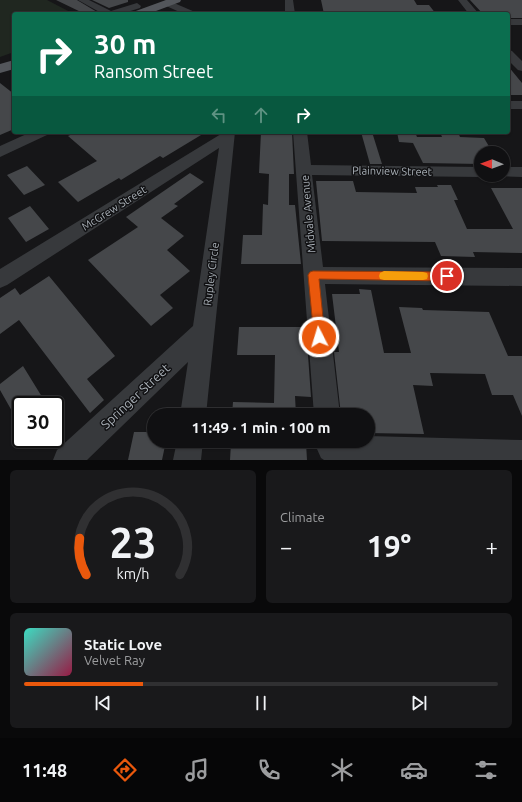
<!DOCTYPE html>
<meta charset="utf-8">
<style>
body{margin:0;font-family:Ubuntu,sans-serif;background:#19191b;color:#f1f3f6;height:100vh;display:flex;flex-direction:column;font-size:15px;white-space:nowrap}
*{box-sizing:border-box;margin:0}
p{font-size:13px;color:#9c9d9f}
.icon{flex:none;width:22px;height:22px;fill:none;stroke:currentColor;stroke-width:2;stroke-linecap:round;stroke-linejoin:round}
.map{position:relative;height:460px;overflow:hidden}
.drawer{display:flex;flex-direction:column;gap:10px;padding:10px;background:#09090a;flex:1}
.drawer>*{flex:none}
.top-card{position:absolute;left:12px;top:12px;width:498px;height:122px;border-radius:4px;box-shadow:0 1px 3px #0004,0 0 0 1px #303032;background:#0b6e4f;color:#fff;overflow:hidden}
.needle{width:26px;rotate:271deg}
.tools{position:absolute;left:474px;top:146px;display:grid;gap:8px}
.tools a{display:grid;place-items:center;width:36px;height:36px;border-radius:50%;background:#101012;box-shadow:0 1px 3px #0004,0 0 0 1px #303032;font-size:20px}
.speed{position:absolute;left:12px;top:396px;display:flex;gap:8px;font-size:20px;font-weight:700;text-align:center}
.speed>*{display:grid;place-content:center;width:52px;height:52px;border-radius:50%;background:#101012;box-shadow:0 1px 3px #0004,0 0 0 1px #303032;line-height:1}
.speed .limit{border:2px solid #111;border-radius:6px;background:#fff;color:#111}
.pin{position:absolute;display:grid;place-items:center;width:34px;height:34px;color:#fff;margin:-17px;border:2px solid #fff;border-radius:50%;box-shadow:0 1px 4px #0007}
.me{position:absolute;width:44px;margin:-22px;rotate:355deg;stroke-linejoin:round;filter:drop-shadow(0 0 3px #0008)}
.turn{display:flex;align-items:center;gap:14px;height:84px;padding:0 16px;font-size:18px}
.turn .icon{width:52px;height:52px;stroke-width:2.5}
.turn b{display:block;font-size:28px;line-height:34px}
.lanes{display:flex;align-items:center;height:38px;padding:0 16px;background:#0003;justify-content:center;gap:20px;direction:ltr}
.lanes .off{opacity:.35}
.big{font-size:30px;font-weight:600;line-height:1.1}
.drawer .card{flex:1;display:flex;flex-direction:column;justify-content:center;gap:6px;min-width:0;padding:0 14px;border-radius:6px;background:#19191b}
.drawer .dial{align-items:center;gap:0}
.dial svg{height:104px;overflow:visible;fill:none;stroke:#303032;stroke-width:7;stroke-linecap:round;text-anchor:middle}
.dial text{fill:#f1f3f6;stroke:none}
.song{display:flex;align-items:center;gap:12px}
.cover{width:48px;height:48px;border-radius:6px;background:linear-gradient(135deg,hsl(170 70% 55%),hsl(340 70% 35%))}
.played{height:4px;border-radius:2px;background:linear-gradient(90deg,#ea580c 25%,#303032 25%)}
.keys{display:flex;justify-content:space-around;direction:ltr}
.heat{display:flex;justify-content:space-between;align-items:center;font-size:22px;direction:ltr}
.drawer .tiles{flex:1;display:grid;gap:10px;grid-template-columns:1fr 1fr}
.card:last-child{grid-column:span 2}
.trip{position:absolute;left:147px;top:408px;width:228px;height:40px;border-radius:20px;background:#101012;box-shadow:0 1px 3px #0004,0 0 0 1px #303032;font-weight:600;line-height:40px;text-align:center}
.menu{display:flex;height:64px;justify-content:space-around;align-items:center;background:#060607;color:#9c9d9f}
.menu .icon{width:28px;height:28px}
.menu .active{color:#ea580c}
.menu b{font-size:18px;color:#f1f3f6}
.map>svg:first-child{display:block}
.green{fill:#202720}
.building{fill:#45474a}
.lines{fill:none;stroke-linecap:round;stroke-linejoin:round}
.minor{fill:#37393c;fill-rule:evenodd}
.major{fill:#53565b;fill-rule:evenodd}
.route{fill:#ea580c;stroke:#983908}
.slow{fill:#f59e0b}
.labels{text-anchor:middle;stroke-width:3;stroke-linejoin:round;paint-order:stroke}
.street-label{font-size:11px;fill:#a9b0b7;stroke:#111113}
.near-street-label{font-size:13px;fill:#a9b0b7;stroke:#111113}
</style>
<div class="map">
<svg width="522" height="460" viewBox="0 0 522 460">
<rect width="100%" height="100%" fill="#161618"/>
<path class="green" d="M0,0H47L74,14H14V52L0,57Z"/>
<path class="building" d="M56,0H77L97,12L85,14Z
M92,0H128V2L109,8Z
M321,0H414L417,5H429L436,14H324Z
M470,0H522V18H508V14H483Z
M508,66L522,83V95H508Z
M0,83L14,94V129L0,135Z
M77,132H206L163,158L160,156L121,180L119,178L78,202L58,182L97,161L68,136Z
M261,132H292L294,174H289V205H295L301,264H241L243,235H262L263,204L268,205L269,174L259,173Z
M361,132H372L382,164H370Z
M397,132H415L417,137H442L440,132H458L460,137L484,138L493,153H481V164L423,163L413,143L399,142Z
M27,166L45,185L24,195L7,175Z
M190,173L204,182L174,204L178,206L161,218L184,236L167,250L190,271L160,295L173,308L151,326L88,260L138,227L126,217Z
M316,181H353L356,192L417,193L415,187H438L437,185H451L458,200H454L467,229H513L491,188H522V253L473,252L475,257L441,256L435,242L322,241Z
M30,206L49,229L26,242L8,218Z
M49,276L115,356L87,379L104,400L90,413L19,320L0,334V298L15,288L20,295Z
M359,289L371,290L384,353H411L399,307L422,308L423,310L489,312L508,356H522V416L513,395H492L485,374L430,373L433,386L413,385L424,434L368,433V415H341L334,352H339L332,294H360Z
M239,327H306L311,397L295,396L296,415H232L233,402L274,403L275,355H237Z
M23,366L47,405H21V427L0,390V384Z
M134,432H154V441H166L162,460H128Z
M231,443H306L307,460H230Z"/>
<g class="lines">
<path class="minor" d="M78,0H89L111,11L137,3L141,6L140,8L121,14H103Z
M167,0L195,12L197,14H184L164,5L163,3L164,1Z
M285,0H293L295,14H285Z
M458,0H467L479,14H469Z
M508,19H522V25H508Z
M508,50L512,51L522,61V71L518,70L508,60Z
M508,101H522V109H508Z
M31,132H49L47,135L0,157V146Z
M221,132H235L206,415H180L188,362L87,460H53L57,450L193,326L219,148L7,285L0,288V269L221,134Z
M293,132H307L311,165L481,167V175H487L481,177L312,175L323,267L522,268V286L325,284L340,415H314Z
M503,167H522V177L497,176L503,175Z
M368,436L522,440V460H324L321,458L317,449L320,441H368Z
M177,441H203L201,460H173Z"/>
<path class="major" d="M166,0H181L180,2L148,14H131L133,12Z
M14,60V69L0,73V64Z"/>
</g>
<path class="route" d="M313,271L447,272L451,273L452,276L451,279L447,281L319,279L325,337L323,341L319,343L315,341L314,337L308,275L310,272Z"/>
<path class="slow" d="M384,271L423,272L427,273L428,276L427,279L423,280H384L380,279L379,276L380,273Z"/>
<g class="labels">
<g class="street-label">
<text transform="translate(392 171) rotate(1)" y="4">Plainview Street</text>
<text transform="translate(114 208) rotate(-32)" y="4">McGrew Street</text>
<text transform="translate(308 214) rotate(-95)" y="4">Midvale Avenue</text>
<text transform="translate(211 274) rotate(-83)" y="4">Rupley Circle</text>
</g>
<g class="near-street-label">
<text transform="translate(135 396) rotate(-43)" y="5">Springer Street</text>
</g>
</g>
</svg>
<div class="tools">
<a><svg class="needle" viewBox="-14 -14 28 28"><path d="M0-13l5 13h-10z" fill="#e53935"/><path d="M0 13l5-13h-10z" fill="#9c9d9f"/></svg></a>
</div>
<div class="speed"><div class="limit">30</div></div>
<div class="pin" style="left:447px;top:276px;background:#d93025"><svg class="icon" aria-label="arrive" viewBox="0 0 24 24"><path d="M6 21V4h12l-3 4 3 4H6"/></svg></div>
<svg class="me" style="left:319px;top:337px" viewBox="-20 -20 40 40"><circle r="17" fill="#ea580c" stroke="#fff" stroke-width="3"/><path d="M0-11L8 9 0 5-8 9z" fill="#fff"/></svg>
<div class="trip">11:49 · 1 min · 100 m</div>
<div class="top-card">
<div class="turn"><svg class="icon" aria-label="right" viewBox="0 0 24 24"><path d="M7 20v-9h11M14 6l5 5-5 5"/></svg><div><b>30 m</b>Ransom Street</div></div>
<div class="lanes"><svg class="icon off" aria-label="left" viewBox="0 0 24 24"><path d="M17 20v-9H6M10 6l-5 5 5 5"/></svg><svg class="icon off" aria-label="ahead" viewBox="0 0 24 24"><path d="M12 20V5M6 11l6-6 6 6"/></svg><svg class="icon" aria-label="right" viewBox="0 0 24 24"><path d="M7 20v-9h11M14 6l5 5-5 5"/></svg></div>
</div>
</div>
<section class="drawer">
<div class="tiles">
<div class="card dial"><svg viewBox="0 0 100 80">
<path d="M14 69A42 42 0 1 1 86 69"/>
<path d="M14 69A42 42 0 0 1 9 41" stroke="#ea580c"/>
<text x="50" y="56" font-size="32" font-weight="700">23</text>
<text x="50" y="72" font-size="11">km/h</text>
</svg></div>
<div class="card"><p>Climate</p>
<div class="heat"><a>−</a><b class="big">19°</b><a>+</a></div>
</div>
<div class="card">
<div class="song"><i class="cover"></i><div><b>Static Love</b><p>Velvet Ray</p></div></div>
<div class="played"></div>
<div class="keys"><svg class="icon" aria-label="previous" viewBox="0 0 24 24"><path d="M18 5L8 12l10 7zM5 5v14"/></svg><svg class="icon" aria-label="pause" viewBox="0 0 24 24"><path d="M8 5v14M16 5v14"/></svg><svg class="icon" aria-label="next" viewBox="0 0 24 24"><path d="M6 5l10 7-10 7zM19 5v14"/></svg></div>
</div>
</div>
</section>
<nav class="menu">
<b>11:48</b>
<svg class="icon active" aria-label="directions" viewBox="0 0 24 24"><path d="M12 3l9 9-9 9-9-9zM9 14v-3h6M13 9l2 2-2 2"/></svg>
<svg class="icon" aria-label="music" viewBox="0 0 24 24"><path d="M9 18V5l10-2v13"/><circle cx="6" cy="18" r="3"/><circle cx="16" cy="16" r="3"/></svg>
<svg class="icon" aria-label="phone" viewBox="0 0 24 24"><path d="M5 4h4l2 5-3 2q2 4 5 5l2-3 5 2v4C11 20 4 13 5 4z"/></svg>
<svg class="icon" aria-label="climate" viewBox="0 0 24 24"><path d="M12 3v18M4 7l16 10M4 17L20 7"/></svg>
<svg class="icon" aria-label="car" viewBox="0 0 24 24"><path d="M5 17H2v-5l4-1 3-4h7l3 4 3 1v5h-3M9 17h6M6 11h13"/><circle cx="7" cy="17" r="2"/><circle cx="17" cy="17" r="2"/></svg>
<svg class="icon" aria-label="filters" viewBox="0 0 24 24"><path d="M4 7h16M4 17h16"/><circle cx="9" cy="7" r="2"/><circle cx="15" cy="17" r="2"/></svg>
</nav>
